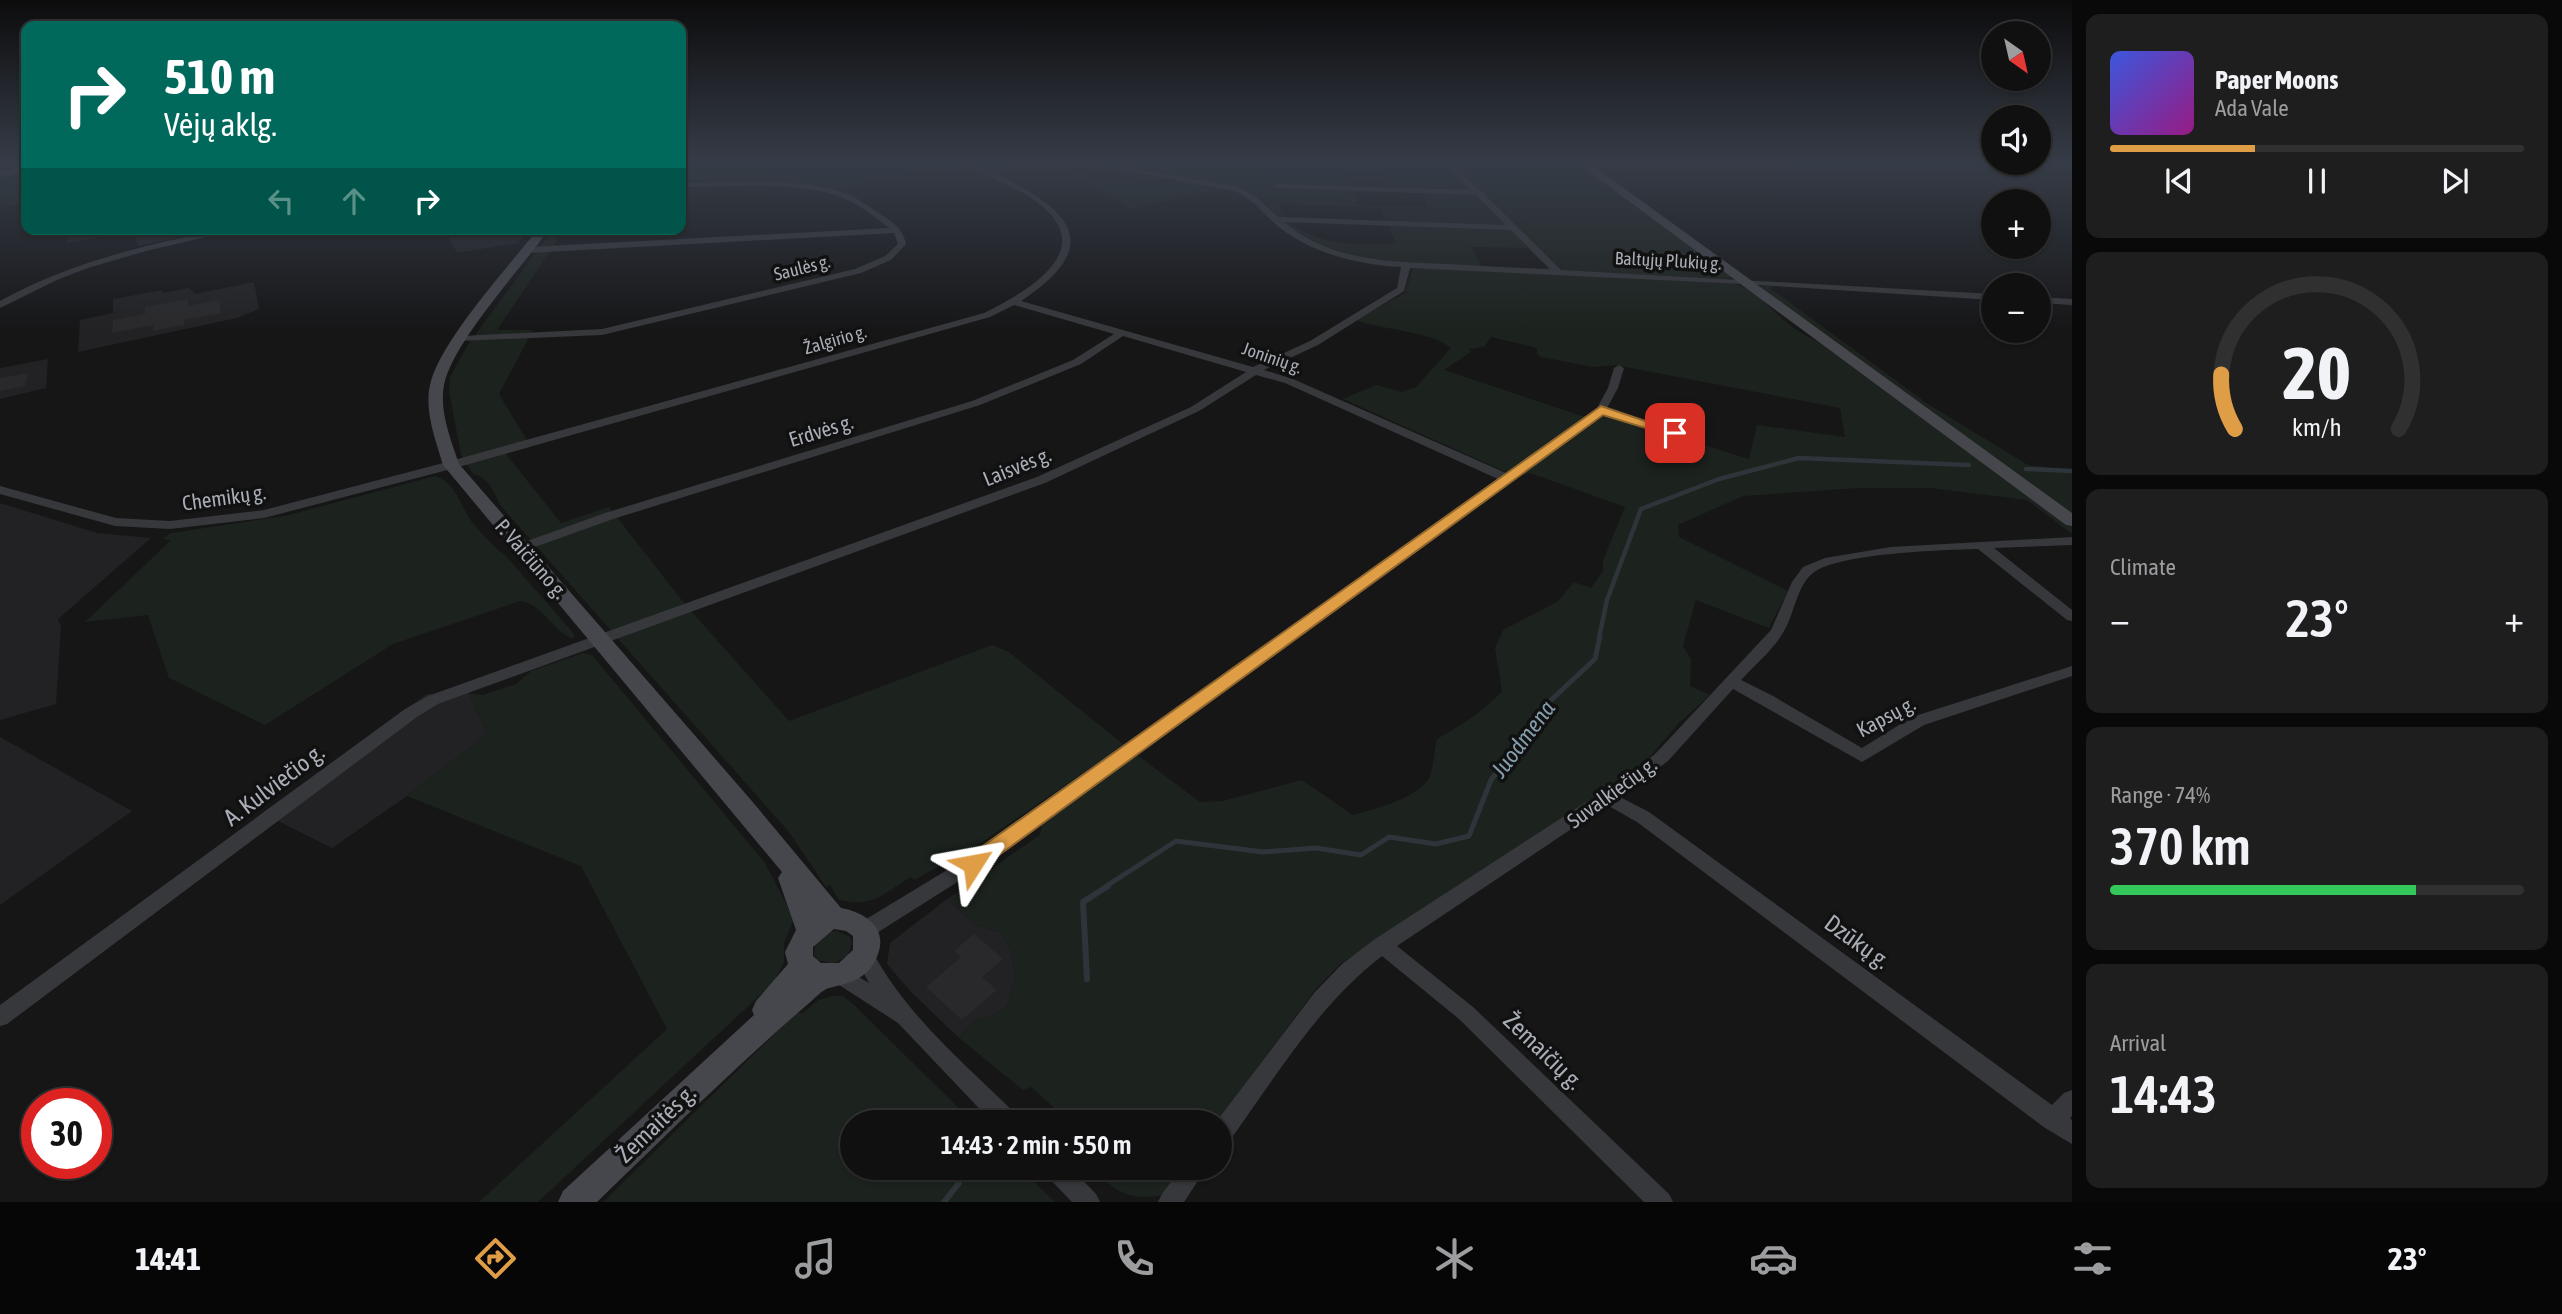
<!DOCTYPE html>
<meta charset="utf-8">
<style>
body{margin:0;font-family:"Asap Condensed",sans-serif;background:#1e1e1f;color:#f1f3f6;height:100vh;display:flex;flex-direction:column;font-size:26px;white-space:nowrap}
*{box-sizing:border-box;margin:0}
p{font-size:23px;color:#9c9d9f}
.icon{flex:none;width:38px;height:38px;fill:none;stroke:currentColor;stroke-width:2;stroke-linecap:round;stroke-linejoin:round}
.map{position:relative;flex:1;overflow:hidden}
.sheet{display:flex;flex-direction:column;gap:14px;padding:14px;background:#090909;width:490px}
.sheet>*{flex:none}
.banner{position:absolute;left:21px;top:21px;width:665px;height:214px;border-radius:14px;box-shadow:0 2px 5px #0004,0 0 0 2px #303031;background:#00695c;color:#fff;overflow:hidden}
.needle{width:46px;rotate:146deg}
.tools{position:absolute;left:1981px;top:21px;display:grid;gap:14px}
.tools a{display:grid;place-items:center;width:70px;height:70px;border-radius:50%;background:#101011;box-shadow:0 2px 5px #0004,0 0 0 2px #303031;font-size:35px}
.speed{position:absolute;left:21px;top:1088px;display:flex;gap:14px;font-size:35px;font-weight:700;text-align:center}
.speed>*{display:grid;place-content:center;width:91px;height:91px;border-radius:50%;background:#101011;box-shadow:0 2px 5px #0004,0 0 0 2px #303031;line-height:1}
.speed .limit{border:10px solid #d22;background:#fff;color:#111}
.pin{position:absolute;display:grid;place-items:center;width:60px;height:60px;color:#fff;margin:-30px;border-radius:14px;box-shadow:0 4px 10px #0006}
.me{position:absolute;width:77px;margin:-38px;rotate:56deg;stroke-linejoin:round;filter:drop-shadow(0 0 5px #0008)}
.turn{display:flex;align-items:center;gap:24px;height:147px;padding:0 28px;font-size:32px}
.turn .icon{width:91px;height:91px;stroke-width:2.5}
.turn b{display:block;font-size:49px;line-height:60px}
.lanes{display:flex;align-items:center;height:66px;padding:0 28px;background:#0003;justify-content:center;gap:35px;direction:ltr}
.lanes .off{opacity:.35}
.big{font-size:52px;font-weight:600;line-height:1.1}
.sheet .tile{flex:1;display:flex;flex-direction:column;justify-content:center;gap:10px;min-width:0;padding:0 24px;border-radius:14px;background:#1e1e1f}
.sheet .dial{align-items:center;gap:0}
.dial svg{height:182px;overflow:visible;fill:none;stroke:#303031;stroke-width:7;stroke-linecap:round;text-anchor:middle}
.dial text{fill:#f1f3f6;stroke:none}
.song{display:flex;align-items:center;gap:21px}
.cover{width:84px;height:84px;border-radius:10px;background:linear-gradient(135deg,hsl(230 70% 55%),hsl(310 70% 35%))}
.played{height:7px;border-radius:4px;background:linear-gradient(90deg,#df9e46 35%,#303031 35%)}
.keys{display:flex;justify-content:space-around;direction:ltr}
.heat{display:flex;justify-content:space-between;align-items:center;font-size:38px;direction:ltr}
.charge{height:10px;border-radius:5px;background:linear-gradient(90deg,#34c759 74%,#303031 0)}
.trip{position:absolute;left:840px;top:1110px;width:392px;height:70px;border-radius:35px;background:#101011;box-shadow:0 2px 5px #0004,0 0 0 2px #303031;font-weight:600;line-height:70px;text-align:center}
.tab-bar{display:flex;height:112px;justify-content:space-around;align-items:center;background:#060607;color:#9c9d9f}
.tab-bar .icon{width:49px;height:49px}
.tab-bar .selected{color:#df9e46}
.tab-bar b{font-size:32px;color:#f1f3f6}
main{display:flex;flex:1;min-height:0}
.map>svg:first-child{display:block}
.built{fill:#222224}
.green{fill:#1c221d;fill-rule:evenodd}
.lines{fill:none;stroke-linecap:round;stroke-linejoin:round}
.stream-far2{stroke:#2d353a;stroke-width:4.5}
.stream-far1{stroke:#2d353a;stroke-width:5}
.stream{stroke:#2d353a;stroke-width:6}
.building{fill:#29292b}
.street{fill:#37383c;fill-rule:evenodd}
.secondary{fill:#45474c;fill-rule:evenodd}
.route{fill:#df9e46;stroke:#91672e;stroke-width:2}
.labels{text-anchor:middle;stroke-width:7;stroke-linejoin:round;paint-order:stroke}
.far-street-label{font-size:18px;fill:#a9aeb6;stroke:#111112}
.street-label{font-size:21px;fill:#a9aeb6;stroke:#111112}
.water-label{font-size:23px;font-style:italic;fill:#849ead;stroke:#111112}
.near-street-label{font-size:24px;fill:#a9aeb6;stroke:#111112}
</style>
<main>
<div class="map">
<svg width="2072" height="1202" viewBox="0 0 2072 1202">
<rect width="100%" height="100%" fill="#161617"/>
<path class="built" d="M67,229H217L138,246L134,236L128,232L67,243Z
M444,229H529L518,243L457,253Z
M254,282L259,309L237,318L78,352L80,320L113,313V299L162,290V293L189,288L195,294Z
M48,359L46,388L0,399V368Z
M0,503L97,533L151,538L58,619L61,627L56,704L0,720Z
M469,693L487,734L407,796L332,848L262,813L427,694Z
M0,737L132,811L0,905Z
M947,899L976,925L1000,932L1011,950L1015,979L1007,1007L996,1014L976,1020L958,1037L911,992L887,964L890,943Z"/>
<path class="green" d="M681,162H959L962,164L834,190L804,186L681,184Z
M1144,162H1576L1732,277L1727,279L1550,270L1527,248L1471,247L1482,267C1422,263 1354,268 1301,235C1281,222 1264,204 1246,190L1236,186L1131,209L1061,170C1088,174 1158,194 1180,179L1134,171ZM1349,174H1378L1386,189L1423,190L1427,207L1358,205L1350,188ZM1279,204L1380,208L1396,243C1358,246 1294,246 1279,204Z
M26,173V202L0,209V177Z
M553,229H565L497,330H533L499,394L531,447L506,454L561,523L609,507L684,603L789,721L992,645L1009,652L1124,745L978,845L914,880L911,877C882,894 874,908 839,900L830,885L826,887L789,832L500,505C494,491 488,477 473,474L461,455L449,391L450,377L467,346Z
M1424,268L1731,283C1754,287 1769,308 1786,322C1796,331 1809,337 1820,343L2072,526V534L2027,500L1930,488H1859L1743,496L1678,525L1679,537L1788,591L1769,628L1696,600L1683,646L1691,659L1690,686L1710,695L1679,723L1647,760L1603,795L1340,964L1316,989L1217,1122H1058L1059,1112L1031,1087L1023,1090L958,1037L976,1020L996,1014L1007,1007L1015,979L1011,950L1000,932L976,925L947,899L1040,835L1043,820L1136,754L1200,802L1222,801L1302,780L1353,815C1375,809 1420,798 1430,776C1434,766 1434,750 1437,739C1461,725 1483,712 1502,691L1495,648L1503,630L1557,602L1574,582L1591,588L1603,571V560L1625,507L1530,473L1517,477L1343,399L1376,385L1402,392L1416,387L1451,348C1431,331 1381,330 1356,320L1405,293L1413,269ZM1491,337L1537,348V354L1541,357L1593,367L1615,365L1840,408L1845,437L1757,425L1749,459L1605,414L1597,421L1444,370L1471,352L1469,349L1484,347Z
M1769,284L1993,299L1775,286L1770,288L1928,404L2028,465L2072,470V515L1761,289L1760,286Z
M435,476C456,482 461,507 472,522C483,535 494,547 507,557L575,635L573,639C551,630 543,604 520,601L393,644L265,725L169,678L148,615L85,622L171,540L162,539L171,533L285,516Z
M583,653L592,655L765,863L794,919L784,943V963L773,983L538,1202H479L667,1029L581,866L407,796L487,734L469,693L483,695L516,684L531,671Z
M837,931L850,937L852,943L848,956L833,964L818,960L814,955L816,941L829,932Z
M832,996H843L854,1005L973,1122H852V1167H1019L1055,1202H603L797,1012L802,1014L818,1000Z
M1093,1167H1183C1177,1175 1170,1189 1162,1195C1130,1202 1111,1190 1093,1167Z"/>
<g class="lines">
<path class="stream-far2" d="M2026,469L2072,471
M1599,638L1607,600L1641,509L1719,479L1799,458L1969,465"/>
<path class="stream-far1" d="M1105,887L1176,841L1263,852L1316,848L1361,855L1389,837L1436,844L1469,836L1491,780L1548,703L1595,659L1600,636"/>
<path class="stream" d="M1087,979L1083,902L1108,886
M944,1202L959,1183"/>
</g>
<path class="building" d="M188,299V306L219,300L221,313L184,320V325L153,331V325L112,333L113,320L145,314V307Z
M28,373L25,386L0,391V378Z
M974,934L1003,959L982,977L997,990L962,1020L926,987L961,957L954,951Z"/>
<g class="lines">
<path class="street" d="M962,162H971C1042,196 1126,232 1021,301L1253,367L1310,341L1397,288L1401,267C1357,265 1305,252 1272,221C1261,210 1250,198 1235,191L1112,168L1109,164L1240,187L1256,197L1278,217L1506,225L1476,195L1278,188L1274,186L1278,184L1471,190L1444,162H1451L1480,191H1484V194L1561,270L1993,294V300L1743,284L1410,268L1404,291L1318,345L1264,370L1293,379L1506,473L1597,408L1608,388L1614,368L1619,365L1624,368L1618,388L1607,408L1703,438L1705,440L1703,442H1695L1603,414L997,857L872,936L865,938L858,936L855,930L858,924L985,847L1498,479L1285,383L1256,375L1199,411L1045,483L438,704L417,717L7,1024L0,1026V1005L405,709L428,696L1037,477L1191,407L1246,372L1123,336L1081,364L980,405L613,519L521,552L516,551L514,548L516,545L605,513L972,401L1073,360L1114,334L1014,305L990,317L455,468L264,518L170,529L115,526L0,494V486L116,518L170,521L264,510L447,462L984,313C1037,287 1106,243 1025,194C1005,182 981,175 962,162ZM1284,222L1511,230L1550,269C1516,268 1482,266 1448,264C1391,262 1329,261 1284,222Z
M681,183C729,183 802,176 847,194C859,199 869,207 879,213C892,222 903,228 906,244L891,260L861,273L602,335L458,341V337L462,336L602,329L855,269L885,256L898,244L894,233L529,253L525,250L529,247L889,228C874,216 857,203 839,196C793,180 729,188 681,187Z
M223,229H240L146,251L88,268L59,279L0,308V301C70,262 146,245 223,229Z
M2039,297L2072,299V305L2039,303Z
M2072,537V545L1994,548L2072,610V621L2067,620L1978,549C1943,550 1838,553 1813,573C1797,585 1794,615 1784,631C1774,649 1755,665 1741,680L1773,696L1862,748L1912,717L2072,666V676L1924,725L1862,762L1733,689L1668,761L1620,797L1649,812L2052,1105L2064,1093L2072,1090V1116L2070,1118L2072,1120V1144L2045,1128L1637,822L1607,805L1397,946L1473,1007L1669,1194L1673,1202H1644L1459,1019L1382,956C1318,1005 1275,1078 1228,1143L1220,1146V1122H1216L1315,992L1342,964L1375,939L1637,769L1656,753L1771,630L1792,582L1803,567L1825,558L1891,547Z
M865,949L872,951C907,1016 964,1063 1016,1114L1019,1122H992L898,1023L833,981L830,975L833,969L840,966L869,983L855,957L858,951Z
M1043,1167H1070L1096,1194L1100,1202H1072L1046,1175Z
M1182,1167H1207L1184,1202H1158L1162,1194Z"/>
<path class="secondary" d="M1576,162H1588L2072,513V526L2066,525Z
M26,166V172L0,177V171Z
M538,229H549C522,268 453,341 444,385C439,411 451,440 459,464L751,800L841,908C864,912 888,927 878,954C870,978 851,983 829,988C822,990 814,999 808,1004C735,1067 666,1135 597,1202H558L563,1191L754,1015L752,1010L756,1001L788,964L785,952L796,930L778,878L782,872L443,465C436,441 424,411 430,385C439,342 509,266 538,229ZM834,929L846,931L853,936V950L839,963H821L813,956V947Z"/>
</g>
<linearGradient id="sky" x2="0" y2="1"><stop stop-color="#0c0c0d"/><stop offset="0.49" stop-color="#363c47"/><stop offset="1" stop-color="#363c47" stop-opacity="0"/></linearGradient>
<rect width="2072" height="331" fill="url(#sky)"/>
<path class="route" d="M1601,406L1681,433L1675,437L1603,415L980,869L973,872L966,869L963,864L966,858Z"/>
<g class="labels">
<g class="far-street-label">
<text transform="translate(1668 261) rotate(3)" y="6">Baltųjų Plukių g.</text>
<text transform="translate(802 268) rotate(-14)" y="6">Saulės g.</text>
<text transform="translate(835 340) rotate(-16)" y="6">Žalgirio g.</text>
<text transform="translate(1272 358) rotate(19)" y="6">Joninių g.</text>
</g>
<g class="street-label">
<text transform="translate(821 431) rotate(-17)" y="7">Erdvės g.</text>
<text transform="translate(1017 467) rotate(-22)" y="7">Laisvės g.</text>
<text transform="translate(224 498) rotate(-8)" y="7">Chemikų g.</text>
<text transform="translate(531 559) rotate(49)" y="7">P. Vaičiūno g.</text>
<text transform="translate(1886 717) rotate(-28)" y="7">Kapsų g.</text>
<text transform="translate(1612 793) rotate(-36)" y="7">Suvalkiečių g.</text>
</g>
<g class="water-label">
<text transform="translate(1523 739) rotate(-53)" y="8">Juodmena</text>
</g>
<g class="near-street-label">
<text transform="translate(274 785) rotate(-37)" y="8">A. Kulviečio g.</text>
<text transform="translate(1857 942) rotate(36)" y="8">Dzūkų g.</text>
<text transform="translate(1543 1051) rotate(44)" y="8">Žemaičių g.</text>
<text transform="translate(656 1124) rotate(-44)" y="8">Žemaitės g.</text>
</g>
</g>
</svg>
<div class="tools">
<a><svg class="needle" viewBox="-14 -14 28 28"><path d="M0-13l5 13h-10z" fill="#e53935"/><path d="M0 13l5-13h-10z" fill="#9c9d9f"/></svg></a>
<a><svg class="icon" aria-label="sound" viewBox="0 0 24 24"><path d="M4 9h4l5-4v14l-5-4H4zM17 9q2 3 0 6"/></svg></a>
<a>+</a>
<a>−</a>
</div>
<div class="speed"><div class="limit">30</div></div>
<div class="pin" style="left:1675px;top:433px;background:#d93025"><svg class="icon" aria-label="arrive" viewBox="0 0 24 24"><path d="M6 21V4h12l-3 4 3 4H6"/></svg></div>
<svg class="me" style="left:973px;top:864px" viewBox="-20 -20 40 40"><path d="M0-17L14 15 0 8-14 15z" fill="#df9e46" stroke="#fff" stroke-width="4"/></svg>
<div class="trip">14:43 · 2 min · 550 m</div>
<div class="banner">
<div class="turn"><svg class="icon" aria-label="right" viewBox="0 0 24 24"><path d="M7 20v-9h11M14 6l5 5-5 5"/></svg><div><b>510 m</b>Vėjų aklg.</div></div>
<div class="lanes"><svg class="icon off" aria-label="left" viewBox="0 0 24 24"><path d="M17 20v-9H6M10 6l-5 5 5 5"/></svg><svg class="icon off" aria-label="ahead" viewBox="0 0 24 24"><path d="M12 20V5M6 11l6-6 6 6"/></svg><svg class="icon" aria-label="right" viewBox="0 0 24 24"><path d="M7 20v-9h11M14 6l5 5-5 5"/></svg></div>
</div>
</div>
<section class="sheet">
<div class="tile">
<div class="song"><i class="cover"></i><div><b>Paper Moons</b><p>Ada Vale</p></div></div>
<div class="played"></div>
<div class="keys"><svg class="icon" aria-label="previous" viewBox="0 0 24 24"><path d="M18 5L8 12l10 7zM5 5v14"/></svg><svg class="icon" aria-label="pause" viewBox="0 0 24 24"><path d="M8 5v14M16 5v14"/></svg><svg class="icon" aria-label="next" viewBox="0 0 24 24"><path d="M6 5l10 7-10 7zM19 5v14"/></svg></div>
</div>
<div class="tile dial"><svg viewBox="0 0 100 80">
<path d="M14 69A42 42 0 1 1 86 69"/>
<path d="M14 69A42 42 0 0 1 8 45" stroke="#df9e46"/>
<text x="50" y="56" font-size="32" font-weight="700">20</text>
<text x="50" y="72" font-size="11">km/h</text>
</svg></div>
<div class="tile"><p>Climate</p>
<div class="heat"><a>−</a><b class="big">23°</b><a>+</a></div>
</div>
<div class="tile"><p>Range · 74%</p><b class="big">370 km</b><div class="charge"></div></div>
<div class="tile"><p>Arrival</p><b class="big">14:43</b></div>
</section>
</main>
<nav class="tab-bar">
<b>14:41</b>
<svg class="icon selected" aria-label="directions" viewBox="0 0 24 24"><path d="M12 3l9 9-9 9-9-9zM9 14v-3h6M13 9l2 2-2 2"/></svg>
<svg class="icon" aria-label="music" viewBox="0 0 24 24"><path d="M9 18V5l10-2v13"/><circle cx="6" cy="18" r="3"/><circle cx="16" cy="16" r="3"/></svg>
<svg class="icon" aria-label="phone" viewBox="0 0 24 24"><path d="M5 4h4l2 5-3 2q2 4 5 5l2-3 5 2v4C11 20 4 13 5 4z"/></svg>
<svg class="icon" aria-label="climate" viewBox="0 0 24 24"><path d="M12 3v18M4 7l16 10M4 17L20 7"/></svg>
<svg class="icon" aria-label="car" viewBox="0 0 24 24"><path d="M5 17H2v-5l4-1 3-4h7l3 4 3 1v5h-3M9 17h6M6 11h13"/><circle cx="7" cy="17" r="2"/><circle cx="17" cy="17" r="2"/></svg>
<svg class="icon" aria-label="filters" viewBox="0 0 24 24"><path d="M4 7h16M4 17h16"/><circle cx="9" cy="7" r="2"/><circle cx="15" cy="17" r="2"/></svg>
<b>23°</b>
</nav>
